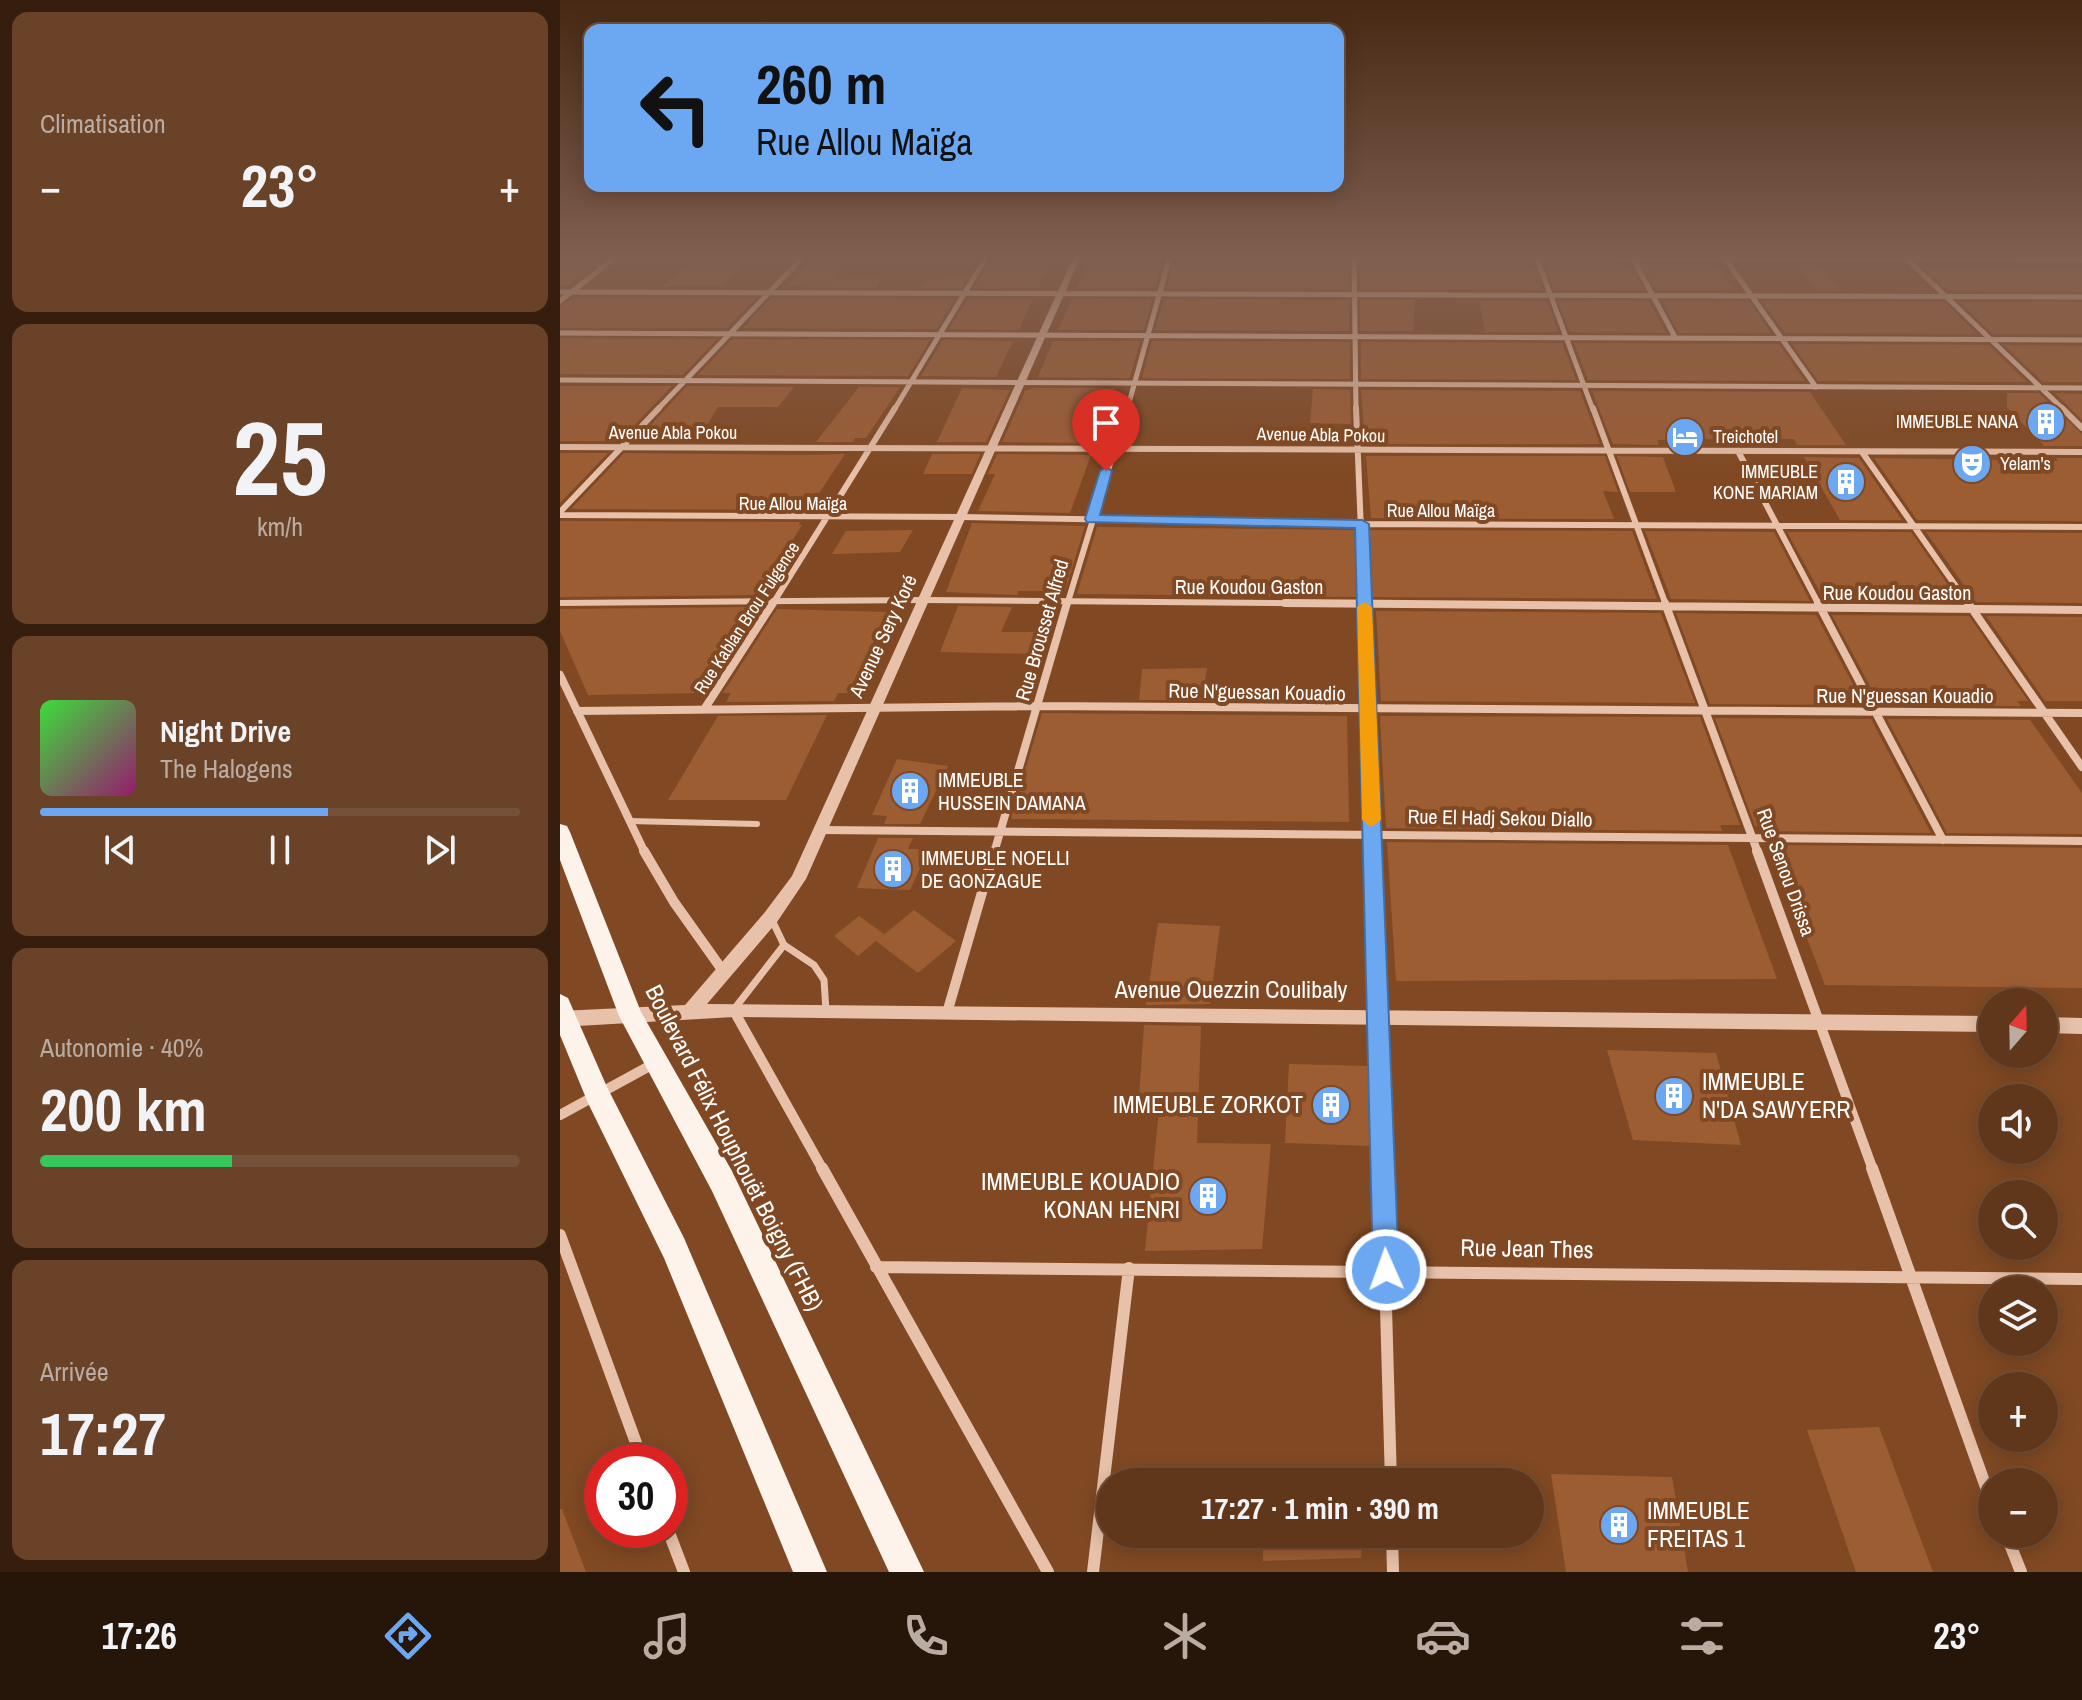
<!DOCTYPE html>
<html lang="fr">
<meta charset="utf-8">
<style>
body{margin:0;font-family:"Archivo Narrow",sans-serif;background:#694227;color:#f1f3f6;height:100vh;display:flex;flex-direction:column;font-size:30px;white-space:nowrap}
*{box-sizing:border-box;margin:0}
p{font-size:26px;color:#baaca2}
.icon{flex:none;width:44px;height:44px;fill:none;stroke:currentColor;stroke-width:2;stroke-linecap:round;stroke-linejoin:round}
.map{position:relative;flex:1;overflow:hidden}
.side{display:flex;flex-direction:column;gap:12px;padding:12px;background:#351e0e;width:560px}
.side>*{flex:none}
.guide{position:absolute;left:24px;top:24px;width:760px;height:168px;border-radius:16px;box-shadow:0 4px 20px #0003,0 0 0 2px #745139;background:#6ca8f2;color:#111;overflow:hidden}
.needle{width:52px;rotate:20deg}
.buttons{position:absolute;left:1418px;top:988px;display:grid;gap:16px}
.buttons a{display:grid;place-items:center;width:80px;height:80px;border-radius:50%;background:#60371a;box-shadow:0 4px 20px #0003,0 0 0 2px #745139;font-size:40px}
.speed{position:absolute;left:24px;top:1444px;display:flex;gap:16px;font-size:40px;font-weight:700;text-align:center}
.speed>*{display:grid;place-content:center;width:104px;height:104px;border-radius:50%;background:#60371a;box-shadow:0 4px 20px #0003,0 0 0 2px #745139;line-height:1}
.speed .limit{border:12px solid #d22;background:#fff;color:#111}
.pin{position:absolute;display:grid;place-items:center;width:68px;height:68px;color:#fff;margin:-82px -34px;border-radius:50% 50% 50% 0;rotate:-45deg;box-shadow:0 0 8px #0007}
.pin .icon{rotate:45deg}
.me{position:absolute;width:88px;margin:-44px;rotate:358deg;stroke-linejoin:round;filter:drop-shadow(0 0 6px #0008)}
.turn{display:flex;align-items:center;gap:28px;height:168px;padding:0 40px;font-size:36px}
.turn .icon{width:104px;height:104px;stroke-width:2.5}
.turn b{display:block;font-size:56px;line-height:68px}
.big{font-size:60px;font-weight:700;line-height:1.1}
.side .tile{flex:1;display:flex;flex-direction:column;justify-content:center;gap:12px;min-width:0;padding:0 28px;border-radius:16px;background:#694227}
.side .dial{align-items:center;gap:0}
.dial b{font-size:104px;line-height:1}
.song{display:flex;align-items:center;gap:24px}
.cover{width:96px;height:96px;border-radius:12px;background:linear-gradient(135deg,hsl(120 70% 55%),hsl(320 70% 35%))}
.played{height:8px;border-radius:4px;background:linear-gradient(90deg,#6ca8f2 60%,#745139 60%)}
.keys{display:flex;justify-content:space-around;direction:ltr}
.heat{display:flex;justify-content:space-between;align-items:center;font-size:44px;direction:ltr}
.charge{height:12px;border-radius:6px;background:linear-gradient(90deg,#34c759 40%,#745139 0)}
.trip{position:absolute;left:536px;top:1468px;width:448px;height:80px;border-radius:40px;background:#60371a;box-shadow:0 4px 20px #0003,0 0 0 2px #745139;font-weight:700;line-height:80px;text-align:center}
.tabs{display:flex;height:128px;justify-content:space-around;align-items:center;background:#26160a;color:#baaca2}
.tabs .icon{width:56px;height:56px}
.tabs .current{color:#6ca8f2}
.tabs b{font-size:36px;color:#f1f3f6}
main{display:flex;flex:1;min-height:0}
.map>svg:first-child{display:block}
.building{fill:#9d5d33}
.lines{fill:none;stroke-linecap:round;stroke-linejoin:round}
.service-far1{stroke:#e7c1a9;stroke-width:6}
.service{stroke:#e7c1a9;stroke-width:7}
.minor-far4{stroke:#e7c1a9;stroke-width:5}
.minor-far3{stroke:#e7c1a9;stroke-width:6}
.minor-far2{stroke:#e7c1a9;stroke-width:8}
.minor-far1{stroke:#e7c1a9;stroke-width:10}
.minor{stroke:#e7c1a9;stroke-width:12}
.tertiary{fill:#e7c1a9;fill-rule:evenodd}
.primary{fill:#fdf3ea;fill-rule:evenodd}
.route{fill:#6ca8f2;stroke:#466d9d;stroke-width:2}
.slow{fill:#f59e0b}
.labels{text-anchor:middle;stroke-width:8;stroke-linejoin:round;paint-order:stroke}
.far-poi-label{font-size:18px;fill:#fff;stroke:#804923;text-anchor:end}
.far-street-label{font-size:18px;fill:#fff;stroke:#804923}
.street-label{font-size:20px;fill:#fff;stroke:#804923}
.poi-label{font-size:20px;fill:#fff;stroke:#804923;text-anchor:start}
.near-street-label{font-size:24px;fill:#fff;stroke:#804923}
.near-poi-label{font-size:24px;fill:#fff;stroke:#804923;text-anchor:start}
</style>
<main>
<section class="side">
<div class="tile"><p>Climatisation</p>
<div class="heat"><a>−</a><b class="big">23°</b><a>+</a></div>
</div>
<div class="tile dial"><b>25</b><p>km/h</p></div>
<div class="tile">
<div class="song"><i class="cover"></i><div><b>Night Drive</b><p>The Halogens</p></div></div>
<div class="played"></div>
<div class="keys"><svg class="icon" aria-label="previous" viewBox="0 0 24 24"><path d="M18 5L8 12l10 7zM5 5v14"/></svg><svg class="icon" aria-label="pause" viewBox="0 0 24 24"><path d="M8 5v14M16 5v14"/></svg><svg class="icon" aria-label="next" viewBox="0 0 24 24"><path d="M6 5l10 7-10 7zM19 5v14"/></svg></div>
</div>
<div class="tile"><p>Autonomie · 40%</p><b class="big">200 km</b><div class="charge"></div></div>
<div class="tile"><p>Arrivée</p><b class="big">17:27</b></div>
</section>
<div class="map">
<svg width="1522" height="1572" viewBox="0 0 1522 1572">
<rect width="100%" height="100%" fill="#804923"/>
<path class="building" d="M0,257H46L7,287L0,286Z
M433,257L493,258L478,288H414Z
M531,258L538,262H603L595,288H517Z
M130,259H188L162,287H103Z
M254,259H291L273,279L322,278L316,288L226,287Z
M614,262L789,263V289L607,288Z
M800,263H973L983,290L800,289Z
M985,263L1069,264L1084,290H994Z
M1082,264H1155L1174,290H1096Z
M1237,264H1261L1282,291H1256Z
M1361,265L1522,266V292L1388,291Z
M387,274L409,275L401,288H360L365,280H383Z
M13,298H196L167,328H0V306Z
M211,298L395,299L376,329L183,328Z
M408,299H473L459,330L389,329Z
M512,299H592L584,330H498Z
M604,299L789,300V331L595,330Z
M800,300H855L853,331H800Z
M919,301H987L998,332H925Z
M998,301H1089L1106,333L1010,332Z
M1102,301H1189L1211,333H1119Z
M1202,301L1384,302L1417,334L1225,333Z
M1400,302H1522V334H1433Z
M0,338L157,339L123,375L0,374Z
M172,339L370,340L348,376L138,375Z
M383,340L453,341L436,377L361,376Z
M493,341H580L570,378L478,377Z
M592,341L790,342V379L582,378Z
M801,342L1002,343L1016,380L801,379Z
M1014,343L1219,344L1245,381L1028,380Z
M1232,344L1429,345L1467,382L1258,381Z
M1444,345L1522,346V382H1483Z
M0,386H112L59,441H0Z
M127,386L234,387L218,407H158L137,441H76Z
M299,387H340L306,438H295L293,442H256Z
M402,388L450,390L426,442H377Z
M473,388H556L535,443L442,442L465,391Z
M753,389L790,390L791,424L750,423Z
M801,390L1020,391L1040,444H805Z
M1032,391L1250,392L1286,445H1237L1234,439H1154L1097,440L1099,445L1053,444Z
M1447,393H1479L1522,434V446H1484L1447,407Z
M1495,393L1522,394V420Z
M0,453H48L0,503Z
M64,453L246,455L285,454L248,510L11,509Z
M372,454H420L412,474H363Z
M437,454L531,455L510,513L418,511L435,474H428Z
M806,456H1045L1058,492L1043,491L1054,519L811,518Z
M1057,456L1103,457L1116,492H1070Z
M1244,457L1299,458L1342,520H1280Z
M1314,458L1498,461L1496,458H1522V521L1357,520Z
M0,521L240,522L239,525H242L198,595L0,597Z
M412,523L525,526L505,591H458L457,595L386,592Z
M537,527L795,530L798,597L517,594Z
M353,530L340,552L272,554L286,531Z
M807,530L1072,531L1097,599L810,597Z
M1085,531L1214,532L1250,601L1111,599Z
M1227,532H1351L1400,602L1265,601Z
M1366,532L1522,533V603L1416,602Z
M398,606L452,607L441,632H483L476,654L380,652Z
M191,607L201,609L146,693L28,695L0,631V609Z
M217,609L327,612L291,693H278L274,701L166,702L171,693H163Z
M816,611L1101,613L1135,703L821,701Z
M1116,613L1256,615L1304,705L1150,704Z
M1272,615L1409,616L1468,701H1457L1461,706L1320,705Z
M1426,616L1522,617V701H1485Z
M647,668L642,700H579L582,669Z
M482,713L787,716L789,822L451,819Z
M267,715L226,800H108L158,716Z
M820,716L1140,717L1180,825H1160L1162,831L826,828Z
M1155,718L1311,719L1371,833L1206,831L1204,826H1195Z
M1327,719L1470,720L1522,793V834L1387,833Z
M337,759L388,766L360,824H324L327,816L312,815Z
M318,838H353L348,849H369L350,890L297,888Z
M827,842L1168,845L1217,979L836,981Z
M1211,845L1522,848V988L1265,985Z
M354,910L396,941L358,973L316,941Z
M299,916L324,934L298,956L274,936Z
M598,923L660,926L650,1004L586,1005Z
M584,1025L641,1026L637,1143L711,1144L702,1249L585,1251L599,1110L578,1111Z
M1047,1050L1156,1053L1181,1145L1073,1140Z
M729,1064L811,1066L813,1146L725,1143Z
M1319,1427L1373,1572H1296L1247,1430Z
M991,1474L1112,1477L1128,1572H1006Z
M0,1509H2L26,1572H0Z
M703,1534H803L801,1558L703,1561Z"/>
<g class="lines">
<path class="service-far1" d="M69,821L197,824"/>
<path class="service" d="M212,920L224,945L254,965L264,980L266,1011
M175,1008L224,945"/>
<path class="minor-far4" d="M538,256L1522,260
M794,256L796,410
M976,256L1033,410
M1072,257L1115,337
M1164,257L1256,387
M1348,260L1504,410
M0,292L1522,297
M0,301L57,256
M0,333L1522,340
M0,380L1522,388
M97,410L244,256
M334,410L427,256
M567,410L610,256"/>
<path class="minor-far3" d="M796,408L804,605
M1033,408L1106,605
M1502,408L1522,428
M0,447L1522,452
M1178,451L1259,605
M1302,452L1409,605
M0,512L99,408
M0,515L402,517L802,524L1522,527
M0,603L364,600L957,605
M212,605L335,408
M507,605L567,408"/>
<path class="minor-far2" d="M725,603L1522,610
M804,603L813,853
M1105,603L1198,853
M1258,603L1383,840
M1408,603L1522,767
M0,675L85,853
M145,708L213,603
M17,711L477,706L1522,713
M261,830L1522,841
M434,853L507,603"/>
<path class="minor-far1" d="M84,851L114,902L163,971
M813,851L822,1170
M1197,851L1313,1170
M174,1011L263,1170
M387,1013L434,851
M0,1115L95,1063"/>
<path class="minor" d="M262,1168L488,1572
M822,1168L831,1482
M1312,1168L1432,1504
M0,1235L83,1462
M316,1267L1522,1279
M108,1530L124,1572
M832,1534L833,1572
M1446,1534L1461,1572
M533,1572L569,1268"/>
<path class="tertiary" d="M514,256H521L246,879L217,922L147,1004L1432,1016V1032L174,1017L0,1027V1011L125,1005L205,912L232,876Z
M1484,1017L1522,1018V1034L1484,1033Z"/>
<path class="primary" d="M0,824L7,826L10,832L81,1012L172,1171L364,1572H329L152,1191L59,1016L0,860Z
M0,994L8,998L47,1087L124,1238L267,1572H233L104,1258L28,1103L0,1035Z"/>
</g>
<linearGradient id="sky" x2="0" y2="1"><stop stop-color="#462813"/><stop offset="0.54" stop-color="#805f50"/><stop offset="1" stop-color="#805f50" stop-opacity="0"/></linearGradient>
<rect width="1522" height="476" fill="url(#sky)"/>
<path class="route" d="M546,467L552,471L540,515L802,520L809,524L839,1270L835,1279L826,1283L817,1279L813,1270L795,528L527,522L525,519L540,471Z"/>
<path class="slow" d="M804,602L812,607L821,820L811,827L802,820L797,607Z"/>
<defs>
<g id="building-disc" transform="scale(2)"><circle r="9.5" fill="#6ca8f2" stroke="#804923"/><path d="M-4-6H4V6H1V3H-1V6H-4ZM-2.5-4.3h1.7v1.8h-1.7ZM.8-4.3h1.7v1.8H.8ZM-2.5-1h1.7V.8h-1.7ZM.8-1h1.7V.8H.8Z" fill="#fff"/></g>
<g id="hotel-disc" transform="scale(2)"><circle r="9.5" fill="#6ca8f2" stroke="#804923"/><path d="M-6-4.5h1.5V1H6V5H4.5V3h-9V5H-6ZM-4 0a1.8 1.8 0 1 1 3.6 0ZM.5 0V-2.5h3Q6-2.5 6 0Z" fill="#fff"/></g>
<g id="theatre-disc" transform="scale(2)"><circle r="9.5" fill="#6ca8f2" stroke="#804923"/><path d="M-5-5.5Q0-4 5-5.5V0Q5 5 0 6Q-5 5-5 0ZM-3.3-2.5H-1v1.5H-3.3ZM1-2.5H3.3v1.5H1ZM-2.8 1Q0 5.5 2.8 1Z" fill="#fff"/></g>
</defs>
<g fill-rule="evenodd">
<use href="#building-disc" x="1486" y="422"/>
<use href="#hotel-disc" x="1125" y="437"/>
<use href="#theatre-disc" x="1412" y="464"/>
<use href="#building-disc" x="1286" y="482"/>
<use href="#building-disc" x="350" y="791"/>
<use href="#building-disc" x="333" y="869"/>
<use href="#building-disc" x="1114" y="1096"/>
<use href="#building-disc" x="771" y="1105"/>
<use href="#building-disc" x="648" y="1196"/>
<use href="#building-disc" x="1059" y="1525"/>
</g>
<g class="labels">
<g class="far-poi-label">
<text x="1458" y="428">IMMEUBLE NANA</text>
<text x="1153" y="443" text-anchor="start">Treichotel</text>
<text x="1440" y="470" text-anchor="start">Yelam's</text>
<text x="1258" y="478">IMMEUBLE<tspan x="1258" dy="21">KONE MARIAM</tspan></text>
</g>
<g class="far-street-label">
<text x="113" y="439">Avenue Abla Pokou</text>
<text transform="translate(761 435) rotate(1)" y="6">Avenue Abla Pokou</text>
<text x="233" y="510">Rue Allou Maïga</text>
<text x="881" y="517">Rue Allou Maïga</text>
<text transform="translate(187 618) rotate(-57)" y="6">Rue Kablan Brou Fulgence</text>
</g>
<g class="street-label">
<text x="689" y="594">Rue Koudou Gaston</text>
<text x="1337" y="600">Rue Koudou Gaston</text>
<text transform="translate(482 630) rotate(-74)" y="7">Rue Brousset Alfred</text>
<text transform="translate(323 636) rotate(-65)" y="7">Avenue Sery Koré</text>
<text transform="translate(697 692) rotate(1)" y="7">Rue N'guessan Kouadio</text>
<text x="1345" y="703">Rue N'guessan Kouadio</text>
<text transform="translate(940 818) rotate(1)" y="7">Rue El Hadj Sekou Diallo</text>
<text transform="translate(1226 872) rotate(70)" y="7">Rue Senou Drissa</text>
</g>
<g class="poi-label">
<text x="378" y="787">IMMEUBLE<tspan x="378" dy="23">HUSSEIN DAMANA</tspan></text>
<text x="361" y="865">IMMEUBLE NOELLI<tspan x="361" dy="23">DE GONZAGUE</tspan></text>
</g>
<g class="near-street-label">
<text x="671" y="998">Avenue Ouezzin Coulibaly</text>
<text transform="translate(174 1148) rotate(63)" y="8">Boulevard Félix Houphouët Boigny (FHB)</text>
<text transform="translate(967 1249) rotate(1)" y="8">Rue Jean Thes</text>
</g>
<g class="near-poi-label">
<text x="1142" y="1090">IMMEUBLE<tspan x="1142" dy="28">N'DA SAWYERR</tspan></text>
<text x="743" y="1113" text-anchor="end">IMMEUBLE ZORKOT</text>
<text x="620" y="1190" text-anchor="end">IMMEUBLE KOUADIO<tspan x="620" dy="28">KONAN HENRI</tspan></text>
<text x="1087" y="1519">IMMEUBLE<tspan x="1087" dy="28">FREITAS 1</tspan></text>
</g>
</g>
</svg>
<div class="buttons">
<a><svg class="needle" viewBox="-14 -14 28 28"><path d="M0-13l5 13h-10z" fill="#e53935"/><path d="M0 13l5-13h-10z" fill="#baaca2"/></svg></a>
<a><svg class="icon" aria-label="sound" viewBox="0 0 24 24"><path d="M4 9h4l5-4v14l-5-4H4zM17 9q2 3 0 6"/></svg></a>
<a><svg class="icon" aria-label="search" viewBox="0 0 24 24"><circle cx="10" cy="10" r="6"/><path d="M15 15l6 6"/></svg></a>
<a><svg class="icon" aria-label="layers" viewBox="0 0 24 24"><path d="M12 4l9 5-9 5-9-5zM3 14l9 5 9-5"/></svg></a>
<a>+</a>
<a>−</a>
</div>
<div class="speed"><div class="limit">30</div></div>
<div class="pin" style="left:546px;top:471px;background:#d93025"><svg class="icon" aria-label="arrive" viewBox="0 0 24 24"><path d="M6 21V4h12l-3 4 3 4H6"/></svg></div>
<svg class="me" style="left:826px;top:1270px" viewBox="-20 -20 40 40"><circle r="17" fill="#6ca8f2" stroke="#fff" stroke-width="3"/><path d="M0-11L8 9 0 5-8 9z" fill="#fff"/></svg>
<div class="trip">17:27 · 1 min · 390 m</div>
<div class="guide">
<div class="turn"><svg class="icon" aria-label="left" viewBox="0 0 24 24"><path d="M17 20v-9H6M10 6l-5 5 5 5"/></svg><div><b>260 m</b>Rue Allou Maïga</div></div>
</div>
</div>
</main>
<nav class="tabs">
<b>17:26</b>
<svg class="icon current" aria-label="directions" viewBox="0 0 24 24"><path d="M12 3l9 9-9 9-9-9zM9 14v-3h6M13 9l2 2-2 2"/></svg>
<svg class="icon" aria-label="music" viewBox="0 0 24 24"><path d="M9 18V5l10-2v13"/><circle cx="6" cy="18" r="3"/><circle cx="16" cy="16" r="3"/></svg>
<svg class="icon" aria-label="phone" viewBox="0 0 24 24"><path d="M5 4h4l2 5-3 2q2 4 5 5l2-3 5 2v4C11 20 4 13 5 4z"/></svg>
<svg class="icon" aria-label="climate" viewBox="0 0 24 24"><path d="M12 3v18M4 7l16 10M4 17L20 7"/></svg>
<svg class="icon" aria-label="car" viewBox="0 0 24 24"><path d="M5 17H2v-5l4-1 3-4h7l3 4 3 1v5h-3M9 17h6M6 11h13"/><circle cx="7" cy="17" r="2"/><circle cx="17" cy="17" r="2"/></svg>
<svg class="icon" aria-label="filters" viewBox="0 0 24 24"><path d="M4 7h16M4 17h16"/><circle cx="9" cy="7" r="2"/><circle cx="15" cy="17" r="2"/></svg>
<b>23°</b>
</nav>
